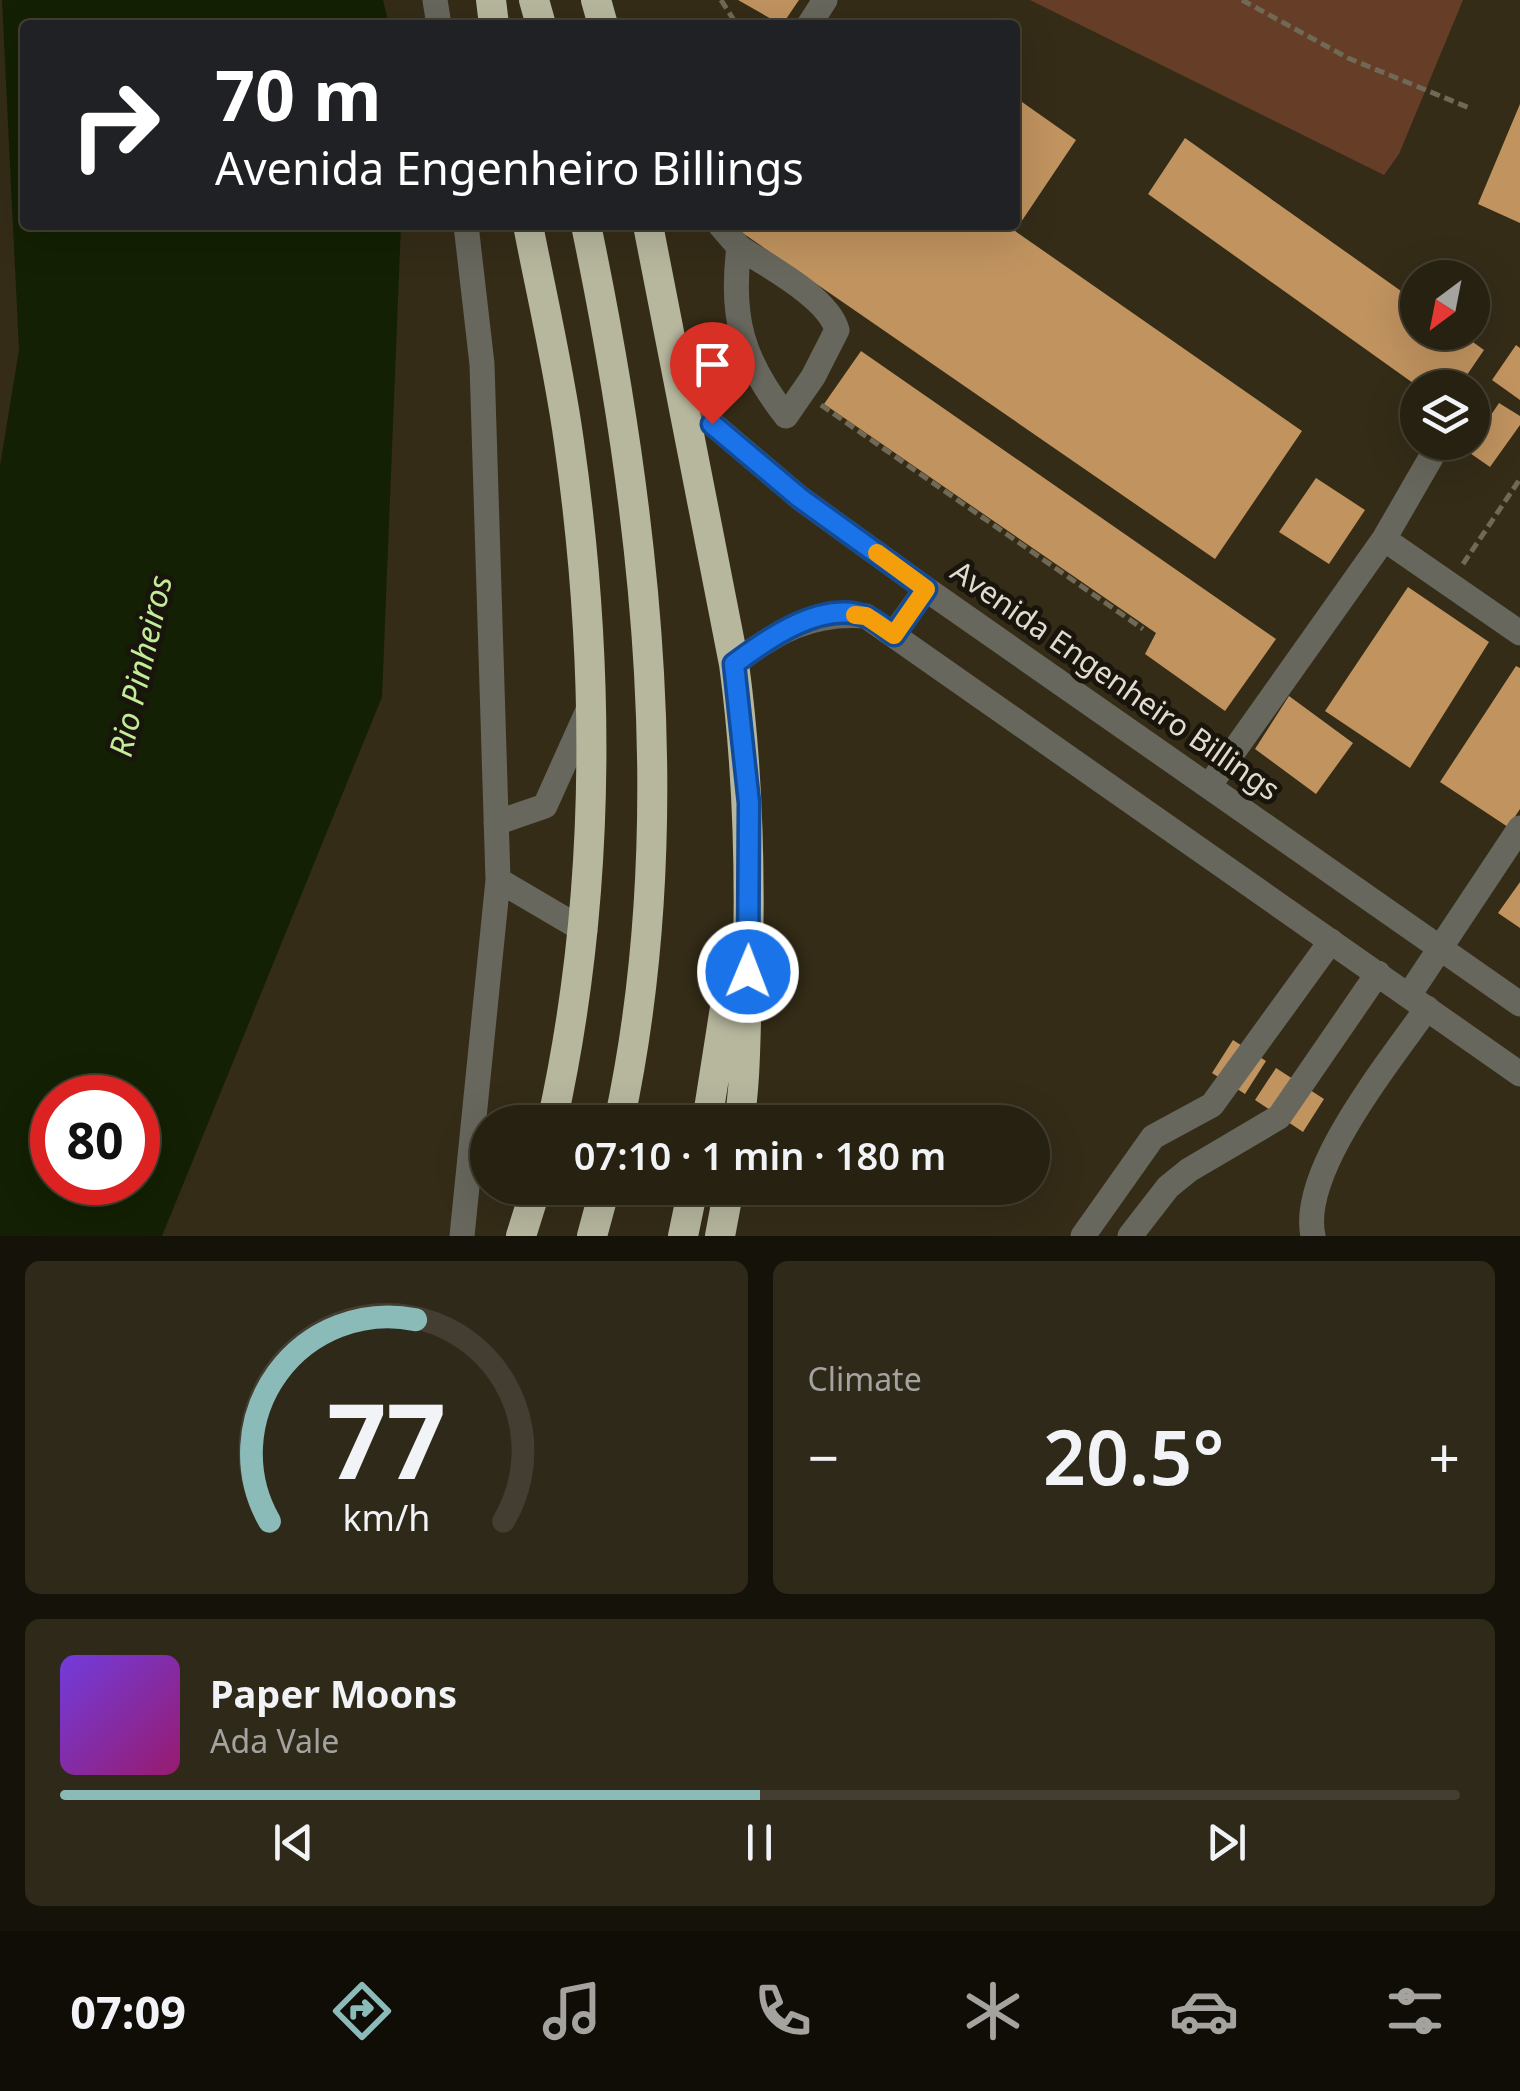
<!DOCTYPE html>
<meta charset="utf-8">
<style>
body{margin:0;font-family:"Noto Sans",sans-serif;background:#2f291a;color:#f1f3f6;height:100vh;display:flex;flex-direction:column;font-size:38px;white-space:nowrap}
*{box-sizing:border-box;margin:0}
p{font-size:32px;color:#a4a39f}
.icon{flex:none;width:55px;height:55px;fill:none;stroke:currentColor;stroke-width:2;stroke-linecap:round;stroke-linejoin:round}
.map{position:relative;height:1236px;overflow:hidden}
.side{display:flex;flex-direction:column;gap:25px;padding:25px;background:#151209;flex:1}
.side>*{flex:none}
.banner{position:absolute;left:20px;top:20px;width:1000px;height:210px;border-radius:10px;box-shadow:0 10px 40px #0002,0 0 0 2px #433e31;background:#202124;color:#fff;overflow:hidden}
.needle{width:65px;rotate:212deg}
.buttons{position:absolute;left:1400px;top:260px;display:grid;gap:20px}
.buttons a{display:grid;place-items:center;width:90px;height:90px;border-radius:50%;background:#272111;box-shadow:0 10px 40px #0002,0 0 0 2px #433e31;font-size:50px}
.speed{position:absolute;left:30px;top:1075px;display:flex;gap:20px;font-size:50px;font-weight:700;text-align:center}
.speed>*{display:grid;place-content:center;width:130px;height:130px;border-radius:50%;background:#272111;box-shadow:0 10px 40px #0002,0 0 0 2px #433e31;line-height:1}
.speed .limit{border:15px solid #d22;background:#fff;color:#111}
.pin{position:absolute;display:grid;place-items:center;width:85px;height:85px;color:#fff;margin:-102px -42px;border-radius:50% 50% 50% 0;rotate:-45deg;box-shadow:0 0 10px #0007}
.pin .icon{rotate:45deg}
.me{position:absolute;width:110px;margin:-55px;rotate:1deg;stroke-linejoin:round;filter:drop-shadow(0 0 8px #0008)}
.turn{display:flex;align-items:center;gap:35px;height:210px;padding:0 30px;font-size:45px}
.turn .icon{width:130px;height:130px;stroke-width:2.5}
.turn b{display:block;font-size:70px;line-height:85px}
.big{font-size:75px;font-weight:600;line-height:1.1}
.side .card{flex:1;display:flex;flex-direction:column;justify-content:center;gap:15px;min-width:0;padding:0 35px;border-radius:15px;background:#2f291a}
.side .dial{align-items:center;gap:0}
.dial svg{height:260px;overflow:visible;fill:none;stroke:#433e31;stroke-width:7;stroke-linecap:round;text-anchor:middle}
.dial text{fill:#f1f3f6;stroke:none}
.song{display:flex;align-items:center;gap:30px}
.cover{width:120px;height:120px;border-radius:15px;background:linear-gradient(135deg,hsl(260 70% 55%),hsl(320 70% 35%))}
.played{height:10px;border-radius:5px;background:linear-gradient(90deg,#8bbbb9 50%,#433e31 50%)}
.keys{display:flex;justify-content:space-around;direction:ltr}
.heat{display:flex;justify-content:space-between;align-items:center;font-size:55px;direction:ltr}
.side .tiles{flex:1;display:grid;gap:25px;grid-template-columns:1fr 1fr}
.card:last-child{grid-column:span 2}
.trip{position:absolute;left:470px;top:1105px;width:580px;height:100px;border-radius:50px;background:#272111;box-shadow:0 10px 40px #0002,0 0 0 2px #433e31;font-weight:600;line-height:100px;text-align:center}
.menu{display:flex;height:160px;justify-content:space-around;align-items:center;background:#100d07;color:#a4a39f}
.menu .icon{width:70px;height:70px}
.menu .selected{color:#8bbbb9}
.menu b{font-size:45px;color:#f1f3f6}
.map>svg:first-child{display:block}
.green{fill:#663d27}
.water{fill:#132003;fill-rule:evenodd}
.building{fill:#c0935f}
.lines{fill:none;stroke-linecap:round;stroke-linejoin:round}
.path{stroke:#6f6956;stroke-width:5;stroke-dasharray:10 5;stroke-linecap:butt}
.minor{stroke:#67675d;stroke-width:25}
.highway{stroke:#b6b79d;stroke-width:30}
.route-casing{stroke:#114b97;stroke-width:25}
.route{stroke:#1a73e8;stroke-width:18}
.slow{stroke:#f59e0b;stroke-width:18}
.labels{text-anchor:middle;stroke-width:10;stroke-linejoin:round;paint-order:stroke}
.street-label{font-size:30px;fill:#e1dccf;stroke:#19150c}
.water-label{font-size:32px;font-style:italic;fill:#c3ec98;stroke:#19150c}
</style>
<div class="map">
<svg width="1520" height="1236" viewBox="0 0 1520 1236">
<rect width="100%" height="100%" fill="#342c17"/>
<path class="green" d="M1030,0H1463L1399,154L1384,175Z"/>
<path class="water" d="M2,0H383L389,25H25V225H401L382,697L162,1236H0V466L19,350ZM52,1098H138V1182H52Z"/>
<path class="building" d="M738,0H799L782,25Z
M1015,97L1076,140L1015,231L1302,431L1215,559L731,225H1015Z
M1520,104V223L1478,204Z
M1185,138L1418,303V332H1459L1484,350L1458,388H1420L1148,194Z
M1516,345L1520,348V400L1492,380Z
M861,351L1276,639L1225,711L1145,654L1156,633L824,404Z
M1499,403L1520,416V425L1490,467L1467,451Z
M1316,478L1365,510L1329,564L1279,532Z
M1408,587L1489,642L1410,768L1325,711Z
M1516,666L1520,668V809L1508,827L1440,782Z
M1289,696L1353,743L1316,794L1255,749Z
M1520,882V928L1498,913Z
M1233,1040L1266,1061L1245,1094L1212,1073Z
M1276,1068L1324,1099L1303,1132L1255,1100Z"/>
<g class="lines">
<path class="path" d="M721,0L737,25
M1242,0L1348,58L1472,109
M821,405L1143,629
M1463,564L1520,479"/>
<path class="minor" d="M435,0L439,25
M809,25L825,0
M720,225L739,247
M739,247C767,266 828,297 837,330L813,377L786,416C742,360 730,317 739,247Z
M683,399L800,498L926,589L1520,1004
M1384,539L1520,633
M893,635L926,589
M734,664C777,631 811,612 866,616L1520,1074
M1209,786L1384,539L1440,442
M496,823L545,806L589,708
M498,880L585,931
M1409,995L1520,828
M462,1236L498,880L482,364L466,225
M1083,1236L1153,1137L1212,1105L1331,941
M1130,1236L1168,1187L1189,1170L1279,1117L1378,973
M1313,1236C1299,1171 1390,1062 1427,1008"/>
<path class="highway" d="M491,0L494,25
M534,0L541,25
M596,0L603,25
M528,225C542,297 559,369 569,442C601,667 601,900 552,1122
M586,225C647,517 682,828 619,1122
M648,225L734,664C749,774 751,882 747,993C745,1036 746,1080 739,1122
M707,1122L726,1001L736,969
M521,1236L536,1188
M592,1236L605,1188
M683,1236L693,1188
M720,1236L729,1188"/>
</g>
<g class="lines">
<g class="route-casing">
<path id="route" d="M712,424L800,498L926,589L894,635C885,629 876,620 867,617C823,599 767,639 734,664L749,803L748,972"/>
</g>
<use href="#route" class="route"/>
<path class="slow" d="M855,615L866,616L894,635L926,589L877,553"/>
</g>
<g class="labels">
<g class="street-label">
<text transform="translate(1115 681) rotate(35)" y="10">Avenida Engenheiro Billings</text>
</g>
<g class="water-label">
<text transform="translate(141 666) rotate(-77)" y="11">Rio Pinheiros</text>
</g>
</g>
</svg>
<div class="buttons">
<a><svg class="needle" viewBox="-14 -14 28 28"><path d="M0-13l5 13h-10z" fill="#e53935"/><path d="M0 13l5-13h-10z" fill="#a4a39f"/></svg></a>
<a><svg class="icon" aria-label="layers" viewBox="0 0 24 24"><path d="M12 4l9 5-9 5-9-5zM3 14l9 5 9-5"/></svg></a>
</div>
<div class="speed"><div class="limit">80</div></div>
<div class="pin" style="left:712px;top:424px;background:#d93025"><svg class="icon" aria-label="arrive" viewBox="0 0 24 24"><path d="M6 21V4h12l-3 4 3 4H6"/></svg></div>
<svg class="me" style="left:748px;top:972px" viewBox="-20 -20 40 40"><circle r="17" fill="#1a73e8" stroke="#fff" stroke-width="3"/><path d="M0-11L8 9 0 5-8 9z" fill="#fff"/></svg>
<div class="trip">07:10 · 1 min · 180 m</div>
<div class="banner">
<div class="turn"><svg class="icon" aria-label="right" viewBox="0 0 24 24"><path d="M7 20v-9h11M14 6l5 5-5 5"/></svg><div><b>70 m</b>Avenida Engenheiro Billings</div></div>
</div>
</div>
<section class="side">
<div class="tiles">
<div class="card dial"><svg viewBox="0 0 100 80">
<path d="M14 69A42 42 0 1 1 86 69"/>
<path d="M14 69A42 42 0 0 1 59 7" stroke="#8bbbb9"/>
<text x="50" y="56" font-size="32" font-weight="700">77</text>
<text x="50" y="72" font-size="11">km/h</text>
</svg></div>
<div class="card"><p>Climate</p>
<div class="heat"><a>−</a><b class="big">20.5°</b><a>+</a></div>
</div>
<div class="card">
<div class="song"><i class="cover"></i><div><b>Paper Moons</b><p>Ada Vale</p></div></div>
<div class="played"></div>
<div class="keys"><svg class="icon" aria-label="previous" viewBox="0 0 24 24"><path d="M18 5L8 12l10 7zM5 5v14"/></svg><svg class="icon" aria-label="pause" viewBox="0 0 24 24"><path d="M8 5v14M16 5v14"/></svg><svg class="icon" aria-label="next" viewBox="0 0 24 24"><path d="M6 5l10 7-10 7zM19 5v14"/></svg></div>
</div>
</div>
</section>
<nav class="menu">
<b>07:09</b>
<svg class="icon selected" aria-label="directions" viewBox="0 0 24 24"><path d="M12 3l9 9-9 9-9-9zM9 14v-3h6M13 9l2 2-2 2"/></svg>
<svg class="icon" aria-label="music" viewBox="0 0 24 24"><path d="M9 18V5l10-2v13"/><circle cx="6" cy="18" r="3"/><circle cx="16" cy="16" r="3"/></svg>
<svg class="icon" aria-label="phone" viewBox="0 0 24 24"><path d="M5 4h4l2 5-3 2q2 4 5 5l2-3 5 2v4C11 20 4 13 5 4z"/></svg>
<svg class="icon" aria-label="climate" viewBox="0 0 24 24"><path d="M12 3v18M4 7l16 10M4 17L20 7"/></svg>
<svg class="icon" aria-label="car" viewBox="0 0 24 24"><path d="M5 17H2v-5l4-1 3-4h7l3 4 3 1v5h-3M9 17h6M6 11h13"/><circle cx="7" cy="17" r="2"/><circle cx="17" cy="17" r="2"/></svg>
<svg class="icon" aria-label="filters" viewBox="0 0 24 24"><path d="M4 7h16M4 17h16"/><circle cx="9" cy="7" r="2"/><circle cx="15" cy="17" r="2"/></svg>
</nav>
